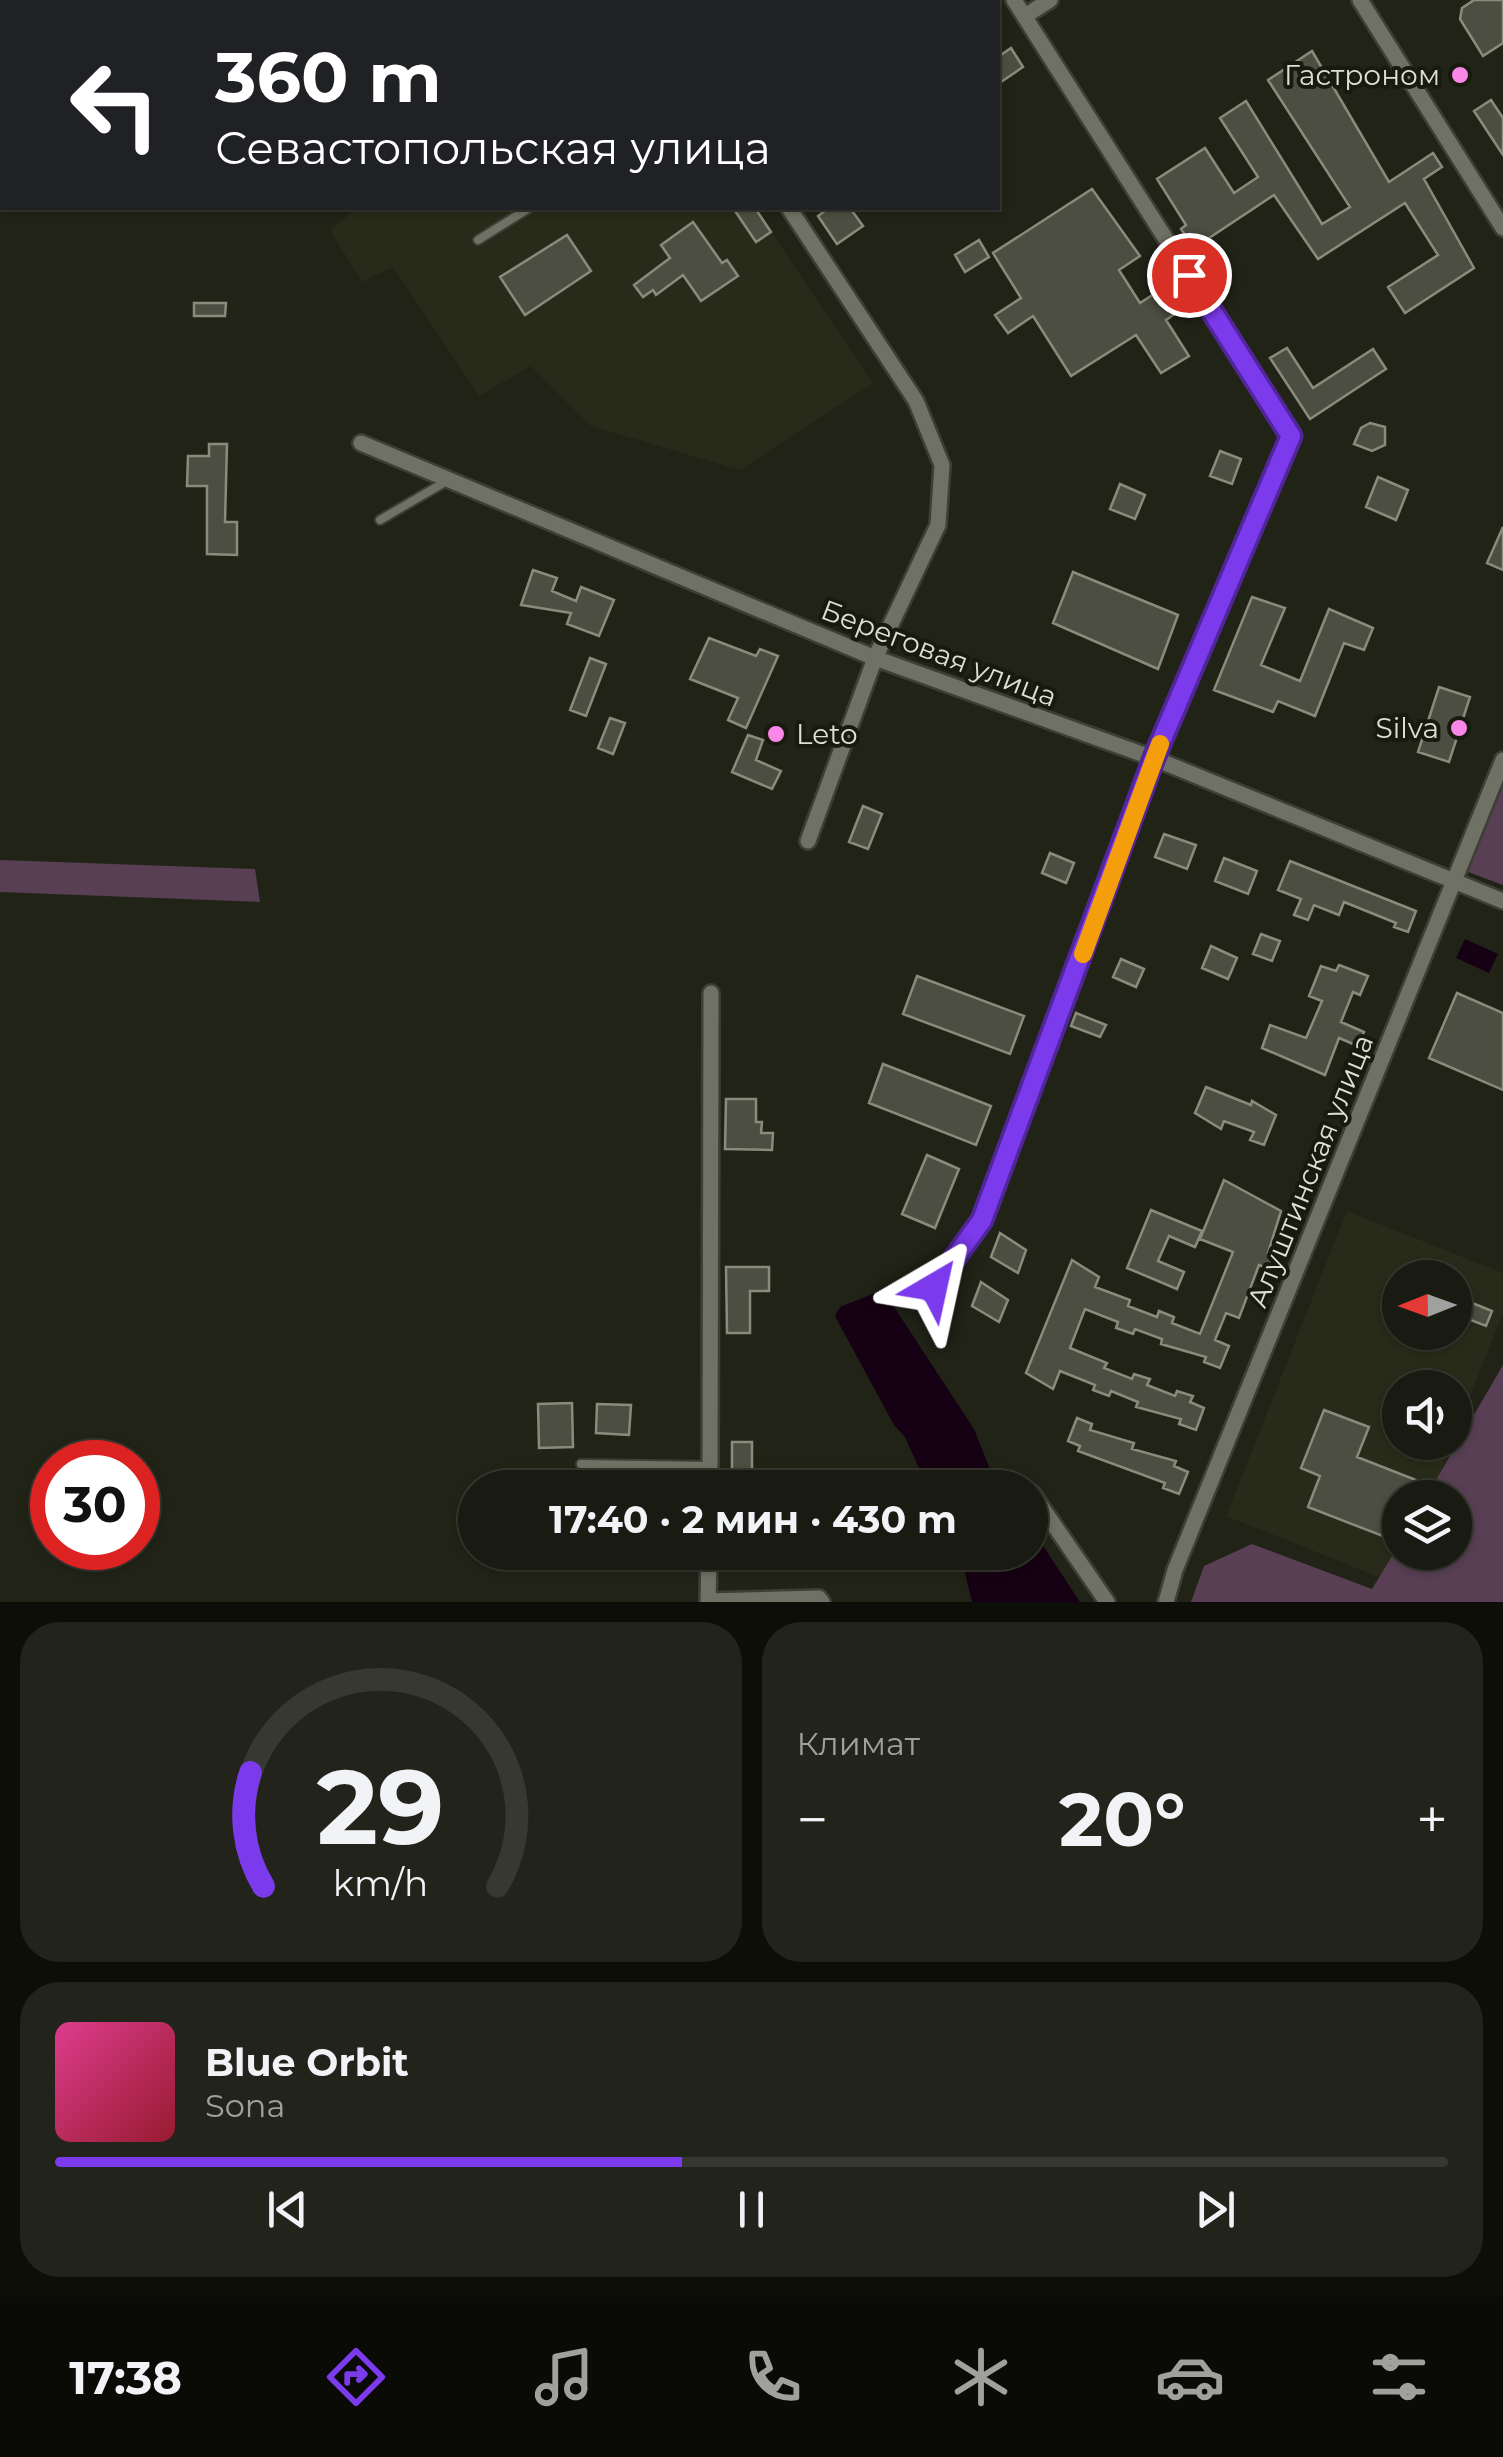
<!DOCTYPE html>
<html lang="ru">
<meta charset="utf-8">
<style>
body{margin:0;font-family:Montserrat,sans-serif;background:#22231a;color:#f1f3f6;height:100vh;display:flex;flex-direction:column;font-size:38px;white-space:nowrap}
*{box-sizing:border-box;margin:0}
p{font-size:32px;color:#9fa19f}
.icon{flex:none;width:55px;height:55px;fill:none;stroke:currentColor;stroke-width:2;stroke-linecap:round;stroke-linejoin:round}
.map{position:relative;height:1602px;overflow:hidden}
.drawer{display:flex;flex-direction:column;gap:20px;padding:20px;background:#0e0e09;flex:1}
.drawer>*{flex:none}
.top-card{position:absolute;left:0px;top:0px;width:1000px;height:210px;box-shadow:0 2px 8px #0004,0 0 0 2px #373831;background:#202124;color:#fff;overflow:hidden}
.needle{width:65px;rotate:269deg}
.controls{position:absolute;left:1382px;top:1260px;display:grid;gap:20px}
.controls a{display:grid;place-items:center;width:90px;height:90px;border-radius:50%;background:#191a11;box-shadow:0 2px 8px #0004,0 0 0 2px #373831;font-size:50px}
.speed{position:absolute;left:30px;top:1440px;display:flex;gap:20px;font-size:50px;font-weight:700;text-align:center}
.speed>*{display:grid;place-content:center;width:130px;height:130px;border-radius:50%;background:#191a11;box-shadow:0 2px 8px #0004,0 0 0 2px #373831;line-height:1}
.speed .limit{border:15px solid #d22;background:#fff;color:#111}
.pin{position:absolute;display:grid;place-items:center;width:85px;height:85px;color:#fff;margin:-42px;border:5px solid #fff;border-radius:50%;box-shadow:0 2px 10px #0007}
.me{position:absolute;width:110px;margin:-55px;rotate:36deg;stroke-linejoin:round;filter:drop-shadow(0 0 8px #0008)}
.turn{display:flex;align-items:center;gap:35px;height:210px;padding:0 50px;font-size:45px}
.turn .icon{width:130px;height:130px;stroke-width:2.5}
.turn b{display:block;font-size:70px;line-height:85px}
.big{font-size:75px;font-weight:700;line-height:1.1}
.drawer .widget{flex:1;display:flex;flex-direction:column;justify-content:center;gap:15px;min-width:0;padding:0 35px;border-radius:40px;background:#22231a}
.drawer .dial{align-items:center;gap:0}
.dial svg{height:260px;overflow:visible;fill:none;stroke:#373831;stroke-width:7;stroke-linecap:round;text-anchor:middle}
.dial text{fill:#f1f3f6;stroke:none}
.song{display:flex;align-items:center;gap:30px}
.cover{width:120px;height:120px;border-radius:15px;background:linear-gradient(135deg,hsl(330 70% 55%),hsl(350 70% 35%))}
.played{height:10px;border-radius:5px;background:linear-gradient(90deg,#7c3aed 45%,#373831 45%)}
.keys{display:flex;justify-content:space-around;direction:ltr}
.heat{display:flex;justify-content:space-between;align-items:center;font-size:55px;direction:ltr}
.drawer .tiles{flex:1;display:grid;gap:20px;grid-template-columns:1fr 1fr}
.widget:last-child{grid-column:span 2}
.trip{position:absolute;left:458px;top:1470px;width:590px;height:100px;border-radius:50px;background:#191a11;box-shadow:0 2px 8px #0004,0 0 0 2px #373831;font-weight:700;line-height:100px;text-align:center}
.dock{display:flex;height:160px;justify-content:space-around;align-items:center;background:#0a0a07;color:#9fa19f}
.dock .icon{width:70px;height:70px}
.dock .active{color:#7c3aed}
.dock b{font-size:45px;color:#f1f3f6}
.map>svg:first-child{display:block}
.built{fill:#282b19;fill-rule:evenodd}
.green{fill:#583f53}
.water{fill:#160013}
.building{fill:#4b4e40;stroke:#898c7d;stroke-width:2.5}
.lines{fill:none;stroke-linecap:round;stroke-linejoin:round}
.lane-casing{stroke:#3d3f37;stroke-width:12}
.street-casing{stroke:#3d3f37;stroke-width:20}
.lane{stroke:#6e7163;stroke-width:8}
.street{stroke:#6e7163;stroke-width:15}
.route-casing{stroke:#51269a;stroke-width:25}
.route{stroke:#7c3aed;stroke-width:18}
.slow{stroke:#f59e0b;stroke-width:18}
.poi-dot{fill:#f987e8;stroke:#181a0e;stroke-width:4}
.labels{text-anchor:middle;stroke-width:8;stroke-linejoin:round;paint-order:stroke}
.poi-label{font-size:28px;fill:#dddfd7;stroke:#181a0e;text-anchor:end}
.street-label{font-size:28px;fill:#dddfd7;stroke:#181a0e}
</style>
<div class="map">
<svg width="1503" height="1602" viewBox="0 0 1503 1602">
<rect width="100%" height="100%" fill="#212317"/>
<path class="built" d="M218,0H605L607,2H220Z
M350,208H755L873,383L740,470L591,426L531,366L479,396L393,267L362,282L330,230L352,213Z
M1347,1211L1503,1273V1313L1455,1434V1388H1400V1442L1452,1443L1430,1497L1400,1498L1396,1584L1226,1516ZM1400,1278H1455V1332H1400Z"/>
<path class="green" d="M1503,780V885L1468,872Z
M0,860L255,869L260,902L0,892Z
M1503,1365V1602H1191L1204,1566L1252,1544L1372,1589L1400,1543V1552H1455V1498L1426,1497Z"/>
<path class="water" d="M1465,939L1498,954L1489,973L1456,958Z
M883,1290L974,1429L997,1487H930L926,1484L905,1437L894,1425L835,1316L840,1307Z
M1030,1526L1080,1602H972L960,1553L1030,1552Z"/>
<path class="building" d="M1474,0H1503V43L1483,56L1460,19L1462,8Z
M1011,48L1023,67L998,84V57Z
M1312,51L1389,182L1433,153L1442,167L1424,179L1474,268L1405,313L1388,287L1438,255L1405,203L1318,259L1274,195L1194,248L1181,229L1186,225L1157,179L1205,148L1234,193L1258,177L1220,118L1246,101L1322,224L1350,207L1268,80Z
M1491,100L1503,118V155L1474,111Z
M1092,189L1140,256L1119,270L1140,303L1157,292L1165,304L1172,300L1179,311L1166,320L1189,356L1161,373L1136,335L1071,376L1033,316L1008,333L995,315L1021,298L993,253Z
M733,208H755L771,232L756,242Z
M829,208H850L863,226L837,244L818,216Z
M693,222L722,263L727,260L738,276L701,301L683,275L656,295L653,290L643,297L634,285L670,258L661,245Z
M567,235L591,271L525,315L500,277Z
M979,240L989,257L965,272L955,255Z
M194,303H226L225,316H194Z
M1287,348L1313,388L1373,349L1386,369L1310,419L1270,358Z
M1370,423L1385,427V445L1372,451L1354,444L1361,428Z
M209,444H227L225,522H237V555L207,554V486H187L188,456H209Z
M1220,451L1241,459L1232,484L1210,476Z
M1378,477L1408,490L1396,520L1366,507Z
M1120,484L1145,495L1135,519L1110,509Z
M1503,527V570L1487,563Z
M533,570L557,578L552,591L576,601L581,587L614,600L599,636L567,624L571,613L521,605Z
M1073,572L1178,615L1158,669L1053,623Z
M1252,597L1285,608L1261,665L1300,681L1329,609L1373,628L1364,650L1344,643L1315,716L1278,701L1273,712L1214,690Z
M709,638L756,656L760,649L778,656L746,728L728,720L738,698L690,679Z
M590,658L606,664L586,716L570,710Z
M1439,687L1470,697L1449,762L1418,752Z
M610,718L625,723L613,754L598,748Z
M748,735L763,740L756,760L781,771L772,789L732,772Z
M863,806L882,814L868,849L849,842Z
M1164,834L1196,845L1187,869L1155,857Z
M1050,853L1074,863L1066,883L1042,873Z
M1224,858L1257,871L1248,894L1215,881Z
M1290,861L1416,911L1408,932L1394,927L1396,923L1344,902L1339,915L1314,905L1308,920L1294,915L1301,899L1278,890Z
M1261,934L1280,941L1272,961L1253,954Z
M1211,946L1237,958L1228,979L1202,968Z
M1121,959L1144,969L1136,987L1113,977Z
M1339,965L1368,976L1360,995L1353,992L1341,1022L1364,1032L1358,1046L1339,1038L1325,1075L1262,1048L1270,1025L1306,1038L1322,1001L1309,996L1321,966L1336,971Z
M917,976L1024,1016L1010,1054L903,1014Z
M1457,993L1503,1013V1090L1429,1058Z
M1076,1013L1106,1025L1100,1037L1071,1026Z
M883,1064L991,1106L976,1145L869,1103Z
M1206,1087L1251,1105L1252,1101L1276,1115L1264,1145L1250,1140L1254,1132L1224,1121L1221,1129L1195,1113Z
M726,1099H756V1122H762L761,1133H773L772,1150L725,1149Z
M927,1155L959,1169L935,1228L902,1214Z
M1224,1180L1281,1211L1268,1253L1274,1256L1269,1269L1259,1265L1239,1318L1226,1313L1215,1340L1229,1346L1220,1368L1204,1362L1206,1357L1161,1344L1162,1339L1135,1329L1133,1334L1116,1328L1118,1322L1085,1309L1070,1348L1107,1363L1104,1368L1132,1379L1134,1374L1150,1379L1147,1385L1175,1396L1177,1391L1193,1396L1190,1402L1204,1408L1196,1430L1179,1424L1181,1419L1136,1407L1138,1402L1111,1391L1109,1396L1093,1390L1095,1385L1060,1371L1053,1389L1026,1373L1072,1260L1099,1277L1095,1287L1130,1300L1128,1306L1157,1317L1159,1311L1174,1317L1172,1323L1200,1334L1233,1252L1200,1239Z
M1151,1210L1202,1231L1195,1247L1169,1236L1158,1261L1184,1272L1177,1289L1127,1268Z
M1000,1233L1026,1250L1018,1273L991,1257Z
M726,1267H769V1291H750V1333H727Z
M981,1282L1008,1300L999,1322L972,1306Z
M1455,1296L1492,1311L1486,1326L1455,1314Z
M1393,1332H1437L1431,1349Z
M572,1403L573,1447L539,1448L538,1404Z
M597,1404L631,1405L629,1435L596,1433Z
M1324,1410L1369,1427L1357,1457L1416,1480L1410,1498H1400V1522L1393,1540L1308,1507L1320,1476L1301,1468Z
M1077,1418L1092,1424L1090,1430L1134,1443L1132,1449L1176,1461L1174,1466L1188,1472L1179,1494L1163,1488L1165,1483L1078,1451L1080,1446L1068,1441Z
M732,1442H752V1483H732Z"/>
<g class="lines">
<g class="lane-casing">
<path id="lane" d="M485,0L487,2
M415,2L419,0
M478,240L529,208
M380,520L445,482
M581,1464L710,1466"/>
</g>
<g class="street-casing">
<path id="street" d="M584,0L585,2
M652,0L653,2
M1360,0L1503,228
M1025,16L1050,0
M789,208L916,401L942,465L938,525L875,658L808,841
M361,443L875,658L1153,758L1503,901
M934,1287L983,1220L1153,758L1291,436L1014,0
M710,1488L711,993
M1032,1493L1107,1602
M708,1601L819,1598L822,1602
M708,1602L709,1552
M1166,1602L1175,1570L1503,760"/>
</g>
<use href="#lane" class="lane"/>
<use href="#street" class="street"/>
</g>
<g class="lines">
<g class="route-casing">
<path id="route" d="M934,1287L982,1220L1154,758L1291,436L1189,275"/>
</g>
<use href="#route" class="route"/>
<path class="slow" d="M1083,954L1160,744"/>
</g>
<g class="poi-dot">
<circle cx="1460" cy="75" r="10"/>
<circle cx="1459" cy="728" r="10"/>
<circle cx="776" cy="734" r="10"/>
</g>
<g class="labels">
<g class="poi-label">
<text x="1440" y="85">Гастроном</text>
<text x="1439" y="738">Silva</text>
<text x="796" y="744" text-anchor="start">Leto</text>
</g>
<g class="street-label">
<text transform="translate(939 653) rotate(21)" y="10">Береговая улица</text>
<text transform="translate(1310 1171) rotate(-68)" y="10">Алуштинская улица</text>
</g>
</g>
</svg>
<div class="controls">
<a><svg class="needle" viewBox="-14 -14 28 28"><path d="M0-13l5 13h-10z" fill="#e53935"/><path d="M0 13l5-13h-10z" fill="#9fa19f"/></svg></a>
<a><svg class="icon" aria-label="sound" viewBox="0 0 24 24"><path d="M4 9h4l5-4v14l-5-4H4zM17 9q2 3 0 6"/></svg></a>
<a><svg class="icon" aria-label="layers" viewBox="0 0 24 24"><path d="M12 4l9 5-9 5-9-5zM3 14l9 5 9-5"/></svg></a>
</div>
<div class="speed"><div class="limit">30</div></div>
<div class="pin" style="left:1189px;top:275px;background:#d93025"><svg class="icon" aria-label="arrive" viewBox="0 0 24 24"><path d="M6 21V4h12l-3 4 3 4H6"/></svg></div>
<svg class="me" style="left:934px;top:1287px" viewBox="-20 -20 40 40"><path d="M0-17L14 15 0 8-14 15z" fill="#7c3aed" stroke="#fff" stroke-width="4"/></svg>
<div class="trip">17:40 · 2 мин · 430 m</div>
<div class="top-card">
<div class="turn"><svg class="icon" aria-label="left" viewBox="0 0 24 24"><path d="M17 20v-9H6M10 6l-5 5 5 5"/></svg><div><b>360 m</b>Севастопольская улица</div></div>
</div>
</div>
<section class="drawer">
<div class="tiles">
<div class="widget dial"><svg viewBox="0 0 100 80">
<path d="M14 69A42 42 0 1 1 86 69"/>
<path d="M14 69A42 42 0 0 1 10 34" stroke="#7c3aed"/>
<text x="50" y="56" font-size="32" font-weight="700">29</text>
<text x="50" y="72" font-size="11">km/h</text>
</svg></div>
<div class="widget"><p>Климат</p>
<div class="heat"><a>−</a><b class="big">20°</b><a>+</a></div>
</div>
<div class="widget">
<div class="song"><i class="cover"></i><div><b>Blue Orbit</b><p>Sona</p></div></div>
<div class="played"></div>
<div class="keys"><svg class="icon" aria-label="previous" viewBox="0 0 24 24"><path d="M18 5L8 12l10 7zM5 5v14"/></svg><svg class="icon" aria-label="pause" viewBox="0 0 24 24"><path d="M8 5v14M16 5v14"/></svg><svg class="icon" aria-label="next" viewBox="0 0 24 24"><path d="M6 5l10 7-10 7zM19 5v14"/></svg></div>
</div>
</div>
</section>
<nav class="dock">
<b>17:38</b>
<svg class="icon active" aria-label="directions" viewBox="0 0 24 24"><path d="M12 3l9 9-9 9-9-9zM9 14v-3h6M13 9l2 2-2 2"/></svg>
<svg class="icon" aria-label="music" viewBox="0 0 24 24"><path d="M9 18V5l10-2v13"/><circle cx="6" cy="18" r="3"/><circle cx="16" cy="16" r="3"/></svg>
<svg class="icon" aria-label="phone" viewBox="0 0 24 24"><path d="M5 4h4l2 5-3 2q2 4 5 5l2-3 5 2v4C11 20 4 13 5 4z"/></svg>
<svg class="icon" aria-label="climate" viewBox="0 0 24 24"><path d="M12 3v18M4 7l16 10M4 17L20 7"/></svg>
<svg class="icon" aria-label="car" viewBox="0 0 24 24"><path d="M5 17H2v-5l4-1 3-4h7l3 4 3 1v5h-3M9 17h6M6 11h13"/><circle cx="7" cy="17" r="2"/><circle cx="17" cy="17" r="2"/></svg>
<svg class="icon" aria-label="filters" viewBox="0 0 24 24"><path d="M4 7h16M4 17h16"/><circle cx="9" cy="7" r="2"/><circle cx="15" cy="17" r="2"/></svg>
</nav>
